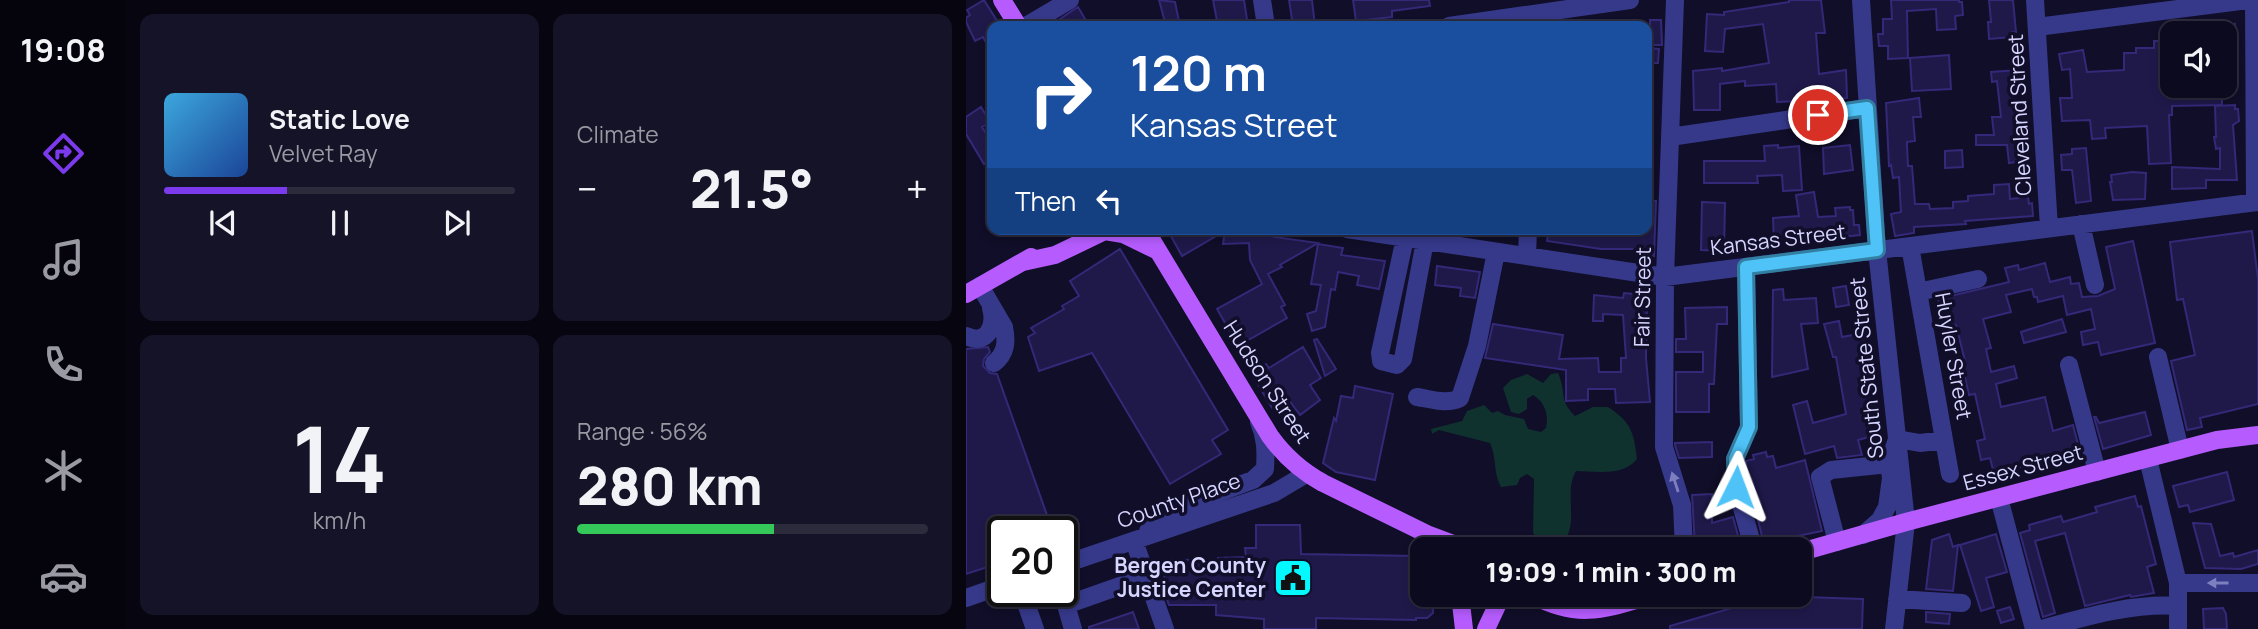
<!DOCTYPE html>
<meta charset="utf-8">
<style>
body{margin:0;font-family:Manrope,sans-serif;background:#151327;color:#f1f3f6;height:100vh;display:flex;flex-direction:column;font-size:26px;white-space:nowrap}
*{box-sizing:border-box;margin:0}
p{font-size:23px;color:#9a9aa4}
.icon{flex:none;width:38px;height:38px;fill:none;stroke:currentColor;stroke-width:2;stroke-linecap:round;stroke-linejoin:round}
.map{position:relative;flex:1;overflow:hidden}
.sheet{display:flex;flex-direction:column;gap:14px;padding:14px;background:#070610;width:840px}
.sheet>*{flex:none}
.top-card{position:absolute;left:21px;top:21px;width:665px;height:214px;border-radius:14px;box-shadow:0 4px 10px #0003,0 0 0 2px #2c2b3c;background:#1a4fa0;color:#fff;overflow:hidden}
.controls{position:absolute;left:1194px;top:21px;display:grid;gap:14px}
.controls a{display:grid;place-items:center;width:77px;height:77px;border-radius:14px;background:#0c0a1e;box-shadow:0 4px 10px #0003,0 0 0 2px #2c2b3c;font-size:35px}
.speed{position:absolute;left:21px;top:516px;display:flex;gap:14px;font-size:35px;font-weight:700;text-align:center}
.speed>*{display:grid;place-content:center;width:91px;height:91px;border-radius:50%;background:#0c0a1e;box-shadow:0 4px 10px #0003,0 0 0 2px #2c2b3c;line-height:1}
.speed .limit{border:4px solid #111;border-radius:10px;background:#fff;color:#111}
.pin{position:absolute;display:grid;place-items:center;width:60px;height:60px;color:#fff;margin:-30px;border:4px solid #fff;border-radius:50%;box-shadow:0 2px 7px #0007}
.me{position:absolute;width:77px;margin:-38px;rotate:3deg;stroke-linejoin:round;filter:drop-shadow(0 0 5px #0008)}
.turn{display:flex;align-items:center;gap:24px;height:147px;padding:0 28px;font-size:32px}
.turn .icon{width:91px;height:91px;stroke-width:2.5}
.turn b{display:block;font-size:49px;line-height:60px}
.then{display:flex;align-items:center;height:66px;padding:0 28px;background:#0003;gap:14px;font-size:26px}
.big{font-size:52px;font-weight:800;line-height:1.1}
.sheet .widget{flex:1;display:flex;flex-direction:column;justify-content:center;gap:10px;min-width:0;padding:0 24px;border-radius:14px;background:#151327}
.sheet .dial{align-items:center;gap:0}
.dial b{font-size:91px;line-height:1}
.song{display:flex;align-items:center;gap:21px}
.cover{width:84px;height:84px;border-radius:10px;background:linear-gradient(135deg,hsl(200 70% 55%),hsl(220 70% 35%))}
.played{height:7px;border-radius:4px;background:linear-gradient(90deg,#7c3aed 35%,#2c2b3c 35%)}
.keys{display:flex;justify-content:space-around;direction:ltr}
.heat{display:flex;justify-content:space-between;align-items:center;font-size:38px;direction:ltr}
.charge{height:10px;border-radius:5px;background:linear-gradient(90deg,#34c759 56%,#2c2b3c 0)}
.sheet .tiles{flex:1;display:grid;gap:14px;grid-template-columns:repeat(2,1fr)}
.trip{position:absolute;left:444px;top:537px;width:402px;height:70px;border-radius:14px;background:#0c0a1e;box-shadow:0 4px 10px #0003,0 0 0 2px #2c2b3c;font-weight:800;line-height:70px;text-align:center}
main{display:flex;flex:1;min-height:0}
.tabs{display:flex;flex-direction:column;width:126px;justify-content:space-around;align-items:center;background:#05040c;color:#9a9aa4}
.tabs .icon{width:49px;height:49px}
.tabs .active{color:#7c3aed}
.tabs b{font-size:32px;color:#f1f3f6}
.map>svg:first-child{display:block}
.green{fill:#10322f}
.building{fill:#1f194a;stroke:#332978;stroke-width:2}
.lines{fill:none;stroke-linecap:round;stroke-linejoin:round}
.minor{stroke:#36398a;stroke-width:18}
.major{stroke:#b65cff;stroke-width:18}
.oneway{fill:#7e7fbf}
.route-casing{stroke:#337fa1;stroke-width:18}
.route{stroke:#4fc3f7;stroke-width:12}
.labels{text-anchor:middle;stroke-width:7;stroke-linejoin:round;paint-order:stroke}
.street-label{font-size:21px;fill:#d6d5ff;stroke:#100e28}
.poi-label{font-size:21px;font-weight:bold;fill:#d6d5ff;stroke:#100e28;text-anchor:end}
</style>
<main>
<nav class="tabs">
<b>19:08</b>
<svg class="icon active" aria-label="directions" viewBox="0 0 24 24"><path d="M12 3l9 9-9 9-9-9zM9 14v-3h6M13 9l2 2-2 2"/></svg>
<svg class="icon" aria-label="music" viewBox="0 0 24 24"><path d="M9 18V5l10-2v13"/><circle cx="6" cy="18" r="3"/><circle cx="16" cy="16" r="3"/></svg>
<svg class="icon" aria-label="phone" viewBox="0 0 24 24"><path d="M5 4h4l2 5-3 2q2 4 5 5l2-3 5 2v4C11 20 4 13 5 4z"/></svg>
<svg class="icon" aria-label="climate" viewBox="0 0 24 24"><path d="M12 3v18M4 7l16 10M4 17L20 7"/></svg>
<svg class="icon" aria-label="car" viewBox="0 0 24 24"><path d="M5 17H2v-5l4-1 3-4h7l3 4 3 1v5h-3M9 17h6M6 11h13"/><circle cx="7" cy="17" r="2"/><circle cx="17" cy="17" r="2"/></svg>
</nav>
<section class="sheet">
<div class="tiles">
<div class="widget">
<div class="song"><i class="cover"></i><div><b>Static Love</b><p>Velvet Ray</p></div></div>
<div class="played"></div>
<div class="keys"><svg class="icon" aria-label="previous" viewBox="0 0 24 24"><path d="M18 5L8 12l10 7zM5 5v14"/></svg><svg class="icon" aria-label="pause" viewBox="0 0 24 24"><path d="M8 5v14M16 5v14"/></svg><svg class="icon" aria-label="next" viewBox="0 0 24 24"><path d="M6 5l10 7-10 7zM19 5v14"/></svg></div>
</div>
<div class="widget"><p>Climate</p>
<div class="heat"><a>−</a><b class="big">21.5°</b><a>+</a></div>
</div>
<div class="widget dial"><b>14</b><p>km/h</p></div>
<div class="widget"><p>Range · 56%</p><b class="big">280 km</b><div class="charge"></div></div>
</div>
</section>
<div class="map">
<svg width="1292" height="629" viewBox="0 0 1292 629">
<rect width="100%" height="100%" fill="#100e28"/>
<path class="green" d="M592,373C601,393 592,399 609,416L627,407H642C665,422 668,432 671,459C657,477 629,471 610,471C595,497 620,533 586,550L578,546L567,533L568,479L561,474L554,478L551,485L535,487C527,473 531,458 524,443L473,430L466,434L465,429L496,421L501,411L518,405L526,413L532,411L539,415L558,419L562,429L575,432L580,428C583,415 579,402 567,395L561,399V409L553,414L545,412L537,388L545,380L561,374L577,383L585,374Z"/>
<path class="building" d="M18,0L33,24L26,26V54L17,37L9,41L0,22V18L4,15L1,10Z
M193,0L209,2L214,26H200Z
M247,0H278L282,26H252Z
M323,0H346L349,26H327Z
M387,0H463L464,6L426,11V17L390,21Z
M823,0H855L859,33H850L853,74L880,70L881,98L830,105V101L811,102L810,84L779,86V81L754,84V110H728L727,71L756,68V71L803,63L797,24L759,29L757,52L739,51L741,14L758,15V12L823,2Z
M925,0H993V2H996L997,15L989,16L990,29L971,30L970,9L941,11L942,58L922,59V46H913L912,34H917V19H926Z
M1023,0H1047L1050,32H1046V37L1023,39L1022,22H1025Z
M112,7L121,22L113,26H90L88,23Z
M684,20H695L696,45H684Z
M1269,24L1271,41L1258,43V26Z
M1188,41H1206V86H1256V105L1206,106V115H1203L1205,163L1183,164L1181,126L1139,128L1140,138L1126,139L1124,120L1096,121L1094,98H1106L1104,69L1096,70L1093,54L1117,50L1121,72L1158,70V53H1170V48H1188Z
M681,48L693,49L692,63H681Z
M983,55L985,89L946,91L944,58Z
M1052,70L1053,84H1049L1051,122H1054L1058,161L1043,163L1041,145H1010V135H1028L1026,117H1035L1031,81L1026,82L1025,72Z
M953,98L955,117H947L949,141L941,142V145L942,166H946L949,204H963L964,209L987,208V202L1002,201V196L1028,194V185L1043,184L1044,199L1062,197L1063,204L1066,203L1067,216L999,221L1000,224L948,227V233L929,236L925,214L935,212L933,177L927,178L925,165L923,166L920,103Z
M1269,105V109H1272L1273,121L1267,125L1271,180H1240V188L1206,189V167L1254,169V148L1250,149L1248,137H1250L1249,106Z
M15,107L24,122L16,127L26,143V159L18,164L0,134V117Z
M812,145V148L833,146L836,190L817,191L816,175L791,176L792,183H738V161H799L798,146Z
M884,145L887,170L858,174L857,148Z
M1120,148L1125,201L1110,203L1106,170H1096L1095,155L1106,154V149Z
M996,150L997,167L979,168V151Z
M1166,172L1180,173L1179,199L1147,200L1144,182H1146L1145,175Z
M848,192L852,217L870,216L869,208L884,207V210H887L888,225H893L894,235L808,244L807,218L833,216L830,195Z
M681,201H690L688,256H676V249H635L581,241L583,229H681Z
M736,202L759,203L758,251L735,250Z
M201,229H290L308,232V237L352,243L314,265L316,267L302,274L319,305L315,307L321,318L272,346L251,309L296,284L284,260L283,243L257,244L259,231L216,256Z
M1286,231L1292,279V404L1234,418L1236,427L1221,430L1205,361L1229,355L1217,299L1211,300L1204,242Z
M1167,241L1189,343L1135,355L1132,342L1117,345L1115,332L1129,329L1125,309L1101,315L1097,296L1072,302L1071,297H1068L1066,289L1040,295L1045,312L1017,319L1025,348L1020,349L1025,372L1048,366L1051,378L1030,384L1035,407L1079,397L1087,431L1107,425L1114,452L1028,474L1024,458L1015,460L1011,441L1019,439L1009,394L1003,395L995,361H999L990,325L978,328L972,299L1043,282L1039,268L1052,265L1053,270L1079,263L1084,282L1104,277L1105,284L1113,283L1116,297L1132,296L1149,289L1140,247Z
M352,244L377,248L375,255L419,261L413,289L391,285L393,276L372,272L369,290L365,289L359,327L346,331L341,314L350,311L355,285L345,284Z
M154,249L262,430L246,440L255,454L204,484L126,353L73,371L62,337L69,333L65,328L98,309L96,306L113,296L104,281Z
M471,266L514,272L509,298L494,296L495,288L469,285Z
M880,286L883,305L870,307L867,288Z
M817,289L818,300L850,298L852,323L835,324L842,369L806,377L807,290Z
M658,293L678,295L681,298L680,358L684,402L650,403L649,389H622V400L600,401V370L519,358L527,324L597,335L593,359L632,358L633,372H655V358H660L657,315L637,314V321H627L628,295L657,298Z
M761,307V324H751L748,384H743V412H710V372H737V352H710V339H720L719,308Z
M1096,319L1100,332L1058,343L1055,332Z
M873,321L876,337L897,333L904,372H901L914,434L892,440L896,455L871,458L868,446L839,454L827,405L841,401L847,423L880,414L870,357H867L858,324Z
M351,339L370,369L359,376L348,340Z
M22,347L24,352L18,359L17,366L24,373L31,374L87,532H37V562L0,574V349Z
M337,347L355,378L344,385L354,400L334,415L322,399L306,408L285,373L300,364L303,368Z
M389,386L427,394L409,480L370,472L357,463L368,418L370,421L375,396L387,398Z
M1179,412L1185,435L1137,449L1128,417H1130L1133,423Z
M746,442V457L713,458L709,445V443Z
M800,452L801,457L807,456L810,468L839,460L856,531L812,540L811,536L797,540L781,476L780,461L788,459L787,455Z
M1261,472L1268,500L1224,512L1222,505L1213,507L1207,486Z
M746,494V523L767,517L774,543L769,544L770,548L758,550L757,545L729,546L726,495Z
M1169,496L1172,507L1175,506L1190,564L1181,567L1188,593L1165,597L1164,595L1119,606L1099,533L1069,541L1089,613L1077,617L1054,533L1064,530L1063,525L1095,516L1097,522L1131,512L1129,507Z
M1227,523L1245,524L1254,556L1267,553L1268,557L1292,550V564L1275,569L1239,568Z
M290,525H334L335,554L450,556L451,558H457V595H467V613L461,618H450V620L350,618V629H298V619L250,615V605H203L198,592L199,559L252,561V558L280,557L279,548H290Z
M983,534L987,547L992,545L987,591L960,589L966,540Z
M1030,534L1041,572L1020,578L1028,607L1015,611L994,545Z
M838,597L897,599L896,629H704V626L776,605L837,607Z
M1044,607L1048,619L1035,623L1031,611Z
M1257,608L1260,614L1261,629H1238L1237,609Z
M167,612L173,629H123V627Z
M960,612L984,614L983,624L960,622Z"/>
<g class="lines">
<path class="minor" d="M296,0L300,26
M709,0L699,277L698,447L716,505L718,550
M895,0L911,250L940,522L928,629
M1069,0L1083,228
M1288,0L1289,202
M60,26L104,0
M483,26L664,0
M1071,27L1282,0
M704,137L901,108
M1115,224L1129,285
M381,229L699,277L1292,202
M439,238L414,353L415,361L431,365L437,359L459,241
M944,246L984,474
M561,256L562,229
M780,267L783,427L769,459L770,487L788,550
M14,286L38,327C41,342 40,354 28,363
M952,292L1012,279
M0,336C21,346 30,326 25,308
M1192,357L1214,450
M1103,365L1131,472
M451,397C465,399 481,405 494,398L511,346L530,252
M1182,459L1212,583V629
M1033,498L1068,629
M182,531L206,510L287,480L299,469C300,452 300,438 293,422
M897,535L914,520L921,507L925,478L923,464L931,439L954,443L978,440
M168,541L199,629
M871,542L854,477L865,470L923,464
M96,565L308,493L340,474
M1212,583H1292
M56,592L69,629
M96,592L100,605L165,582
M0,598L37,585
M931,599L996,603
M100,605L107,629
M1075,629C1119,617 1166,603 1212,606"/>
<path class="major" d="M36,0L52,26
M179,229L304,436C319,457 335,471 357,483L463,535L503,550
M57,262L89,255L139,231L157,234L190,250
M0,294L65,257
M835,552L940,522L1251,440L1292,435
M494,595L498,629
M566,595C614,620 639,609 687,595
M520,629L536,595"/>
</g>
<defs><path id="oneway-solid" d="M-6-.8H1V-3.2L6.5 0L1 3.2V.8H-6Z" transform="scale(1.75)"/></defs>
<g class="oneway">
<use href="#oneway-solid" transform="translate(709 482) rotate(-108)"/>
<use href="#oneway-solid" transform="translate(1252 583) rotate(180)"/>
</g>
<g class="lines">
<g class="route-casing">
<path id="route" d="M770,487L769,459L783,427L780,267L911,250L901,108L852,115"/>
</g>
<use href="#route" class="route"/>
</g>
<defs>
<g id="civic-square" transform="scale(2.0125)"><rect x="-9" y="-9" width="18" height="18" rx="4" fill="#01f9ff" stroke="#100e28"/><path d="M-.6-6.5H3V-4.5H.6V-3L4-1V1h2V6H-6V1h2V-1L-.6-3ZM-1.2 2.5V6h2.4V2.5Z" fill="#111"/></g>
</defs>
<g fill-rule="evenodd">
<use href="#civic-square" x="327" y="578"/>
</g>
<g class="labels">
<g class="street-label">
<text transform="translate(1054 115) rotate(-93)" y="7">Cleveland Street</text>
<text transform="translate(812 240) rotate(-7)" y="7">Kansas Street</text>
<text transform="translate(677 297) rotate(-89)" y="7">Fair Street</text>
<text transform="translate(987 356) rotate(80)" y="7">Huyler Street</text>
<text transform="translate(901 368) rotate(-96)" y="7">South State Street</text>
<text transform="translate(301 382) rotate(57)" y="7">Hudson Street</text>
<text transform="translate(1057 468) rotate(-15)" y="7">Essex Street</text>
<text transform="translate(213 501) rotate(-19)" y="7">County Place</text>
</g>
<g class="poi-label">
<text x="300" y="573">Bergen County<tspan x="300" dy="24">Justice Center</tspan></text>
</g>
</g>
</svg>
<div class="controls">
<a><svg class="icon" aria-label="sound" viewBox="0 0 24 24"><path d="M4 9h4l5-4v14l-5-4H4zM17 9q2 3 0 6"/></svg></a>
</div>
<div class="speed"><div class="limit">20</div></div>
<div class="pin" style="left:852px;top:115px;background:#d93025"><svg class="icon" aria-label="arrive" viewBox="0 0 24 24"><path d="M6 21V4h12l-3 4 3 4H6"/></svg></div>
<svg class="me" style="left:770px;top:487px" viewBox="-20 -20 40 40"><path d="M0-17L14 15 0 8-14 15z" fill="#4fc3f7" stroke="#fff" stroke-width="4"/></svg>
<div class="trip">19:09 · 1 min · 300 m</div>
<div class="top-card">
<div class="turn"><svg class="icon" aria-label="right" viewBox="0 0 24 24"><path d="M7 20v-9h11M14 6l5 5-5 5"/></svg><div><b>120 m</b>Kansas Street</div></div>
<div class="then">Then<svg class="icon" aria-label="left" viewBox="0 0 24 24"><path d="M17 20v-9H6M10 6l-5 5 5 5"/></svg></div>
</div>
</div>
</main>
